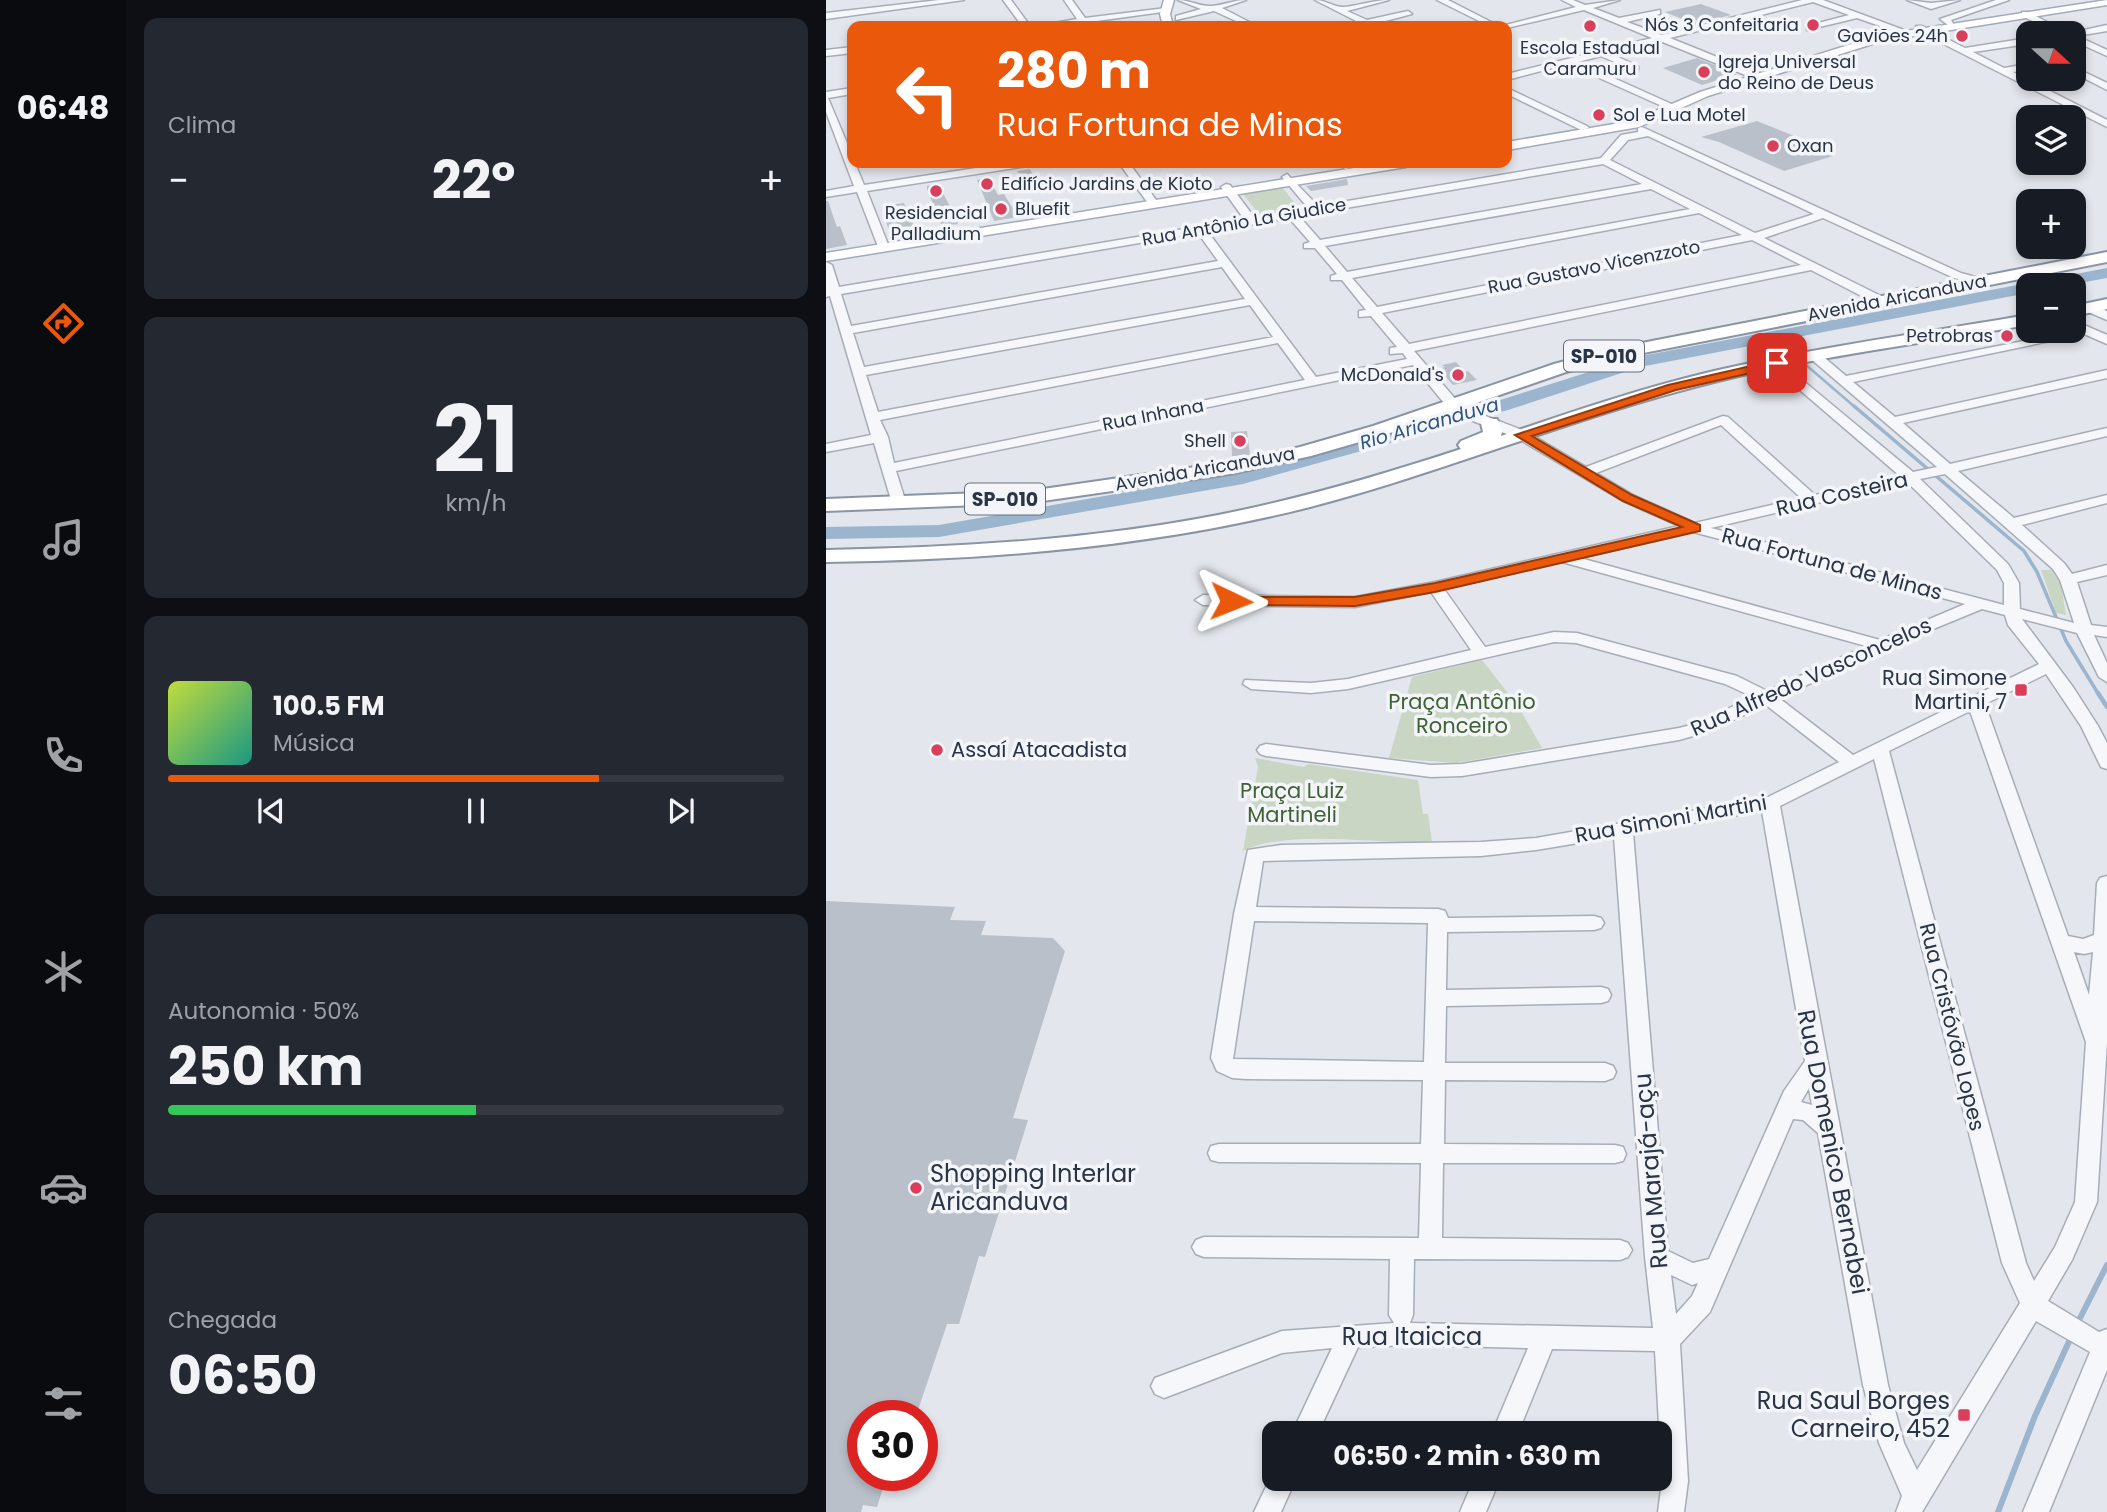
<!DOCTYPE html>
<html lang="pt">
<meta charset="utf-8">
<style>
body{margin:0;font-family:Poppins,sans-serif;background:#242831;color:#f1f3f6;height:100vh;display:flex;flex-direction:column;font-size:26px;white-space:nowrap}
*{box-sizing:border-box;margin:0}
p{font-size:23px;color:#9ea1a6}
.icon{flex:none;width:38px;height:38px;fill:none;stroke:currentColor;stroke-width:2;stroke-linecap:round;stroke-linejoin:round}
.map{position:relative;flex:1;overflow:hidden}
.details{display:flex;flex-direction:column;gap:18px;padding:18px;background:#0d0f14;width:700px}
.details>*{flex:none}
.hud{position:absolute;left:21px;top:21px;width:665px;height:147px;border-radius:14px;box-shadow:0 4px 10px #0003;background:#ea580c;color:#fff;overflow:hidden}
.needle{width:46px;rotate:111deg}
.fabs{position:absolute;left:1190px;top:21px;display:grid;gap:14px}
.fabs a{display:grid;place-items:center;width:70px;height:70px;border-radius:14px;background:#171b24;box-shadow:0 4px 10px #0003;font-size:35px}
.speed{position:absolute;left:21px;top:1400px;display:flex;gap:14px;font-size:35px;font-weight:700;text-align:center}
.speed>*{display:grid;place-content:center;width:91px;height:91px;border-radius:50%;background:#171b24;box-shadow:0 4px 10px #0003;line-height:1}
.speed .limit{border:10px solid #d22;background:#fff;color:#111}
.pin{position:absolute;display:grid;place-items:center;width:60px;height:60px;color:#fff;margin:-30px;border-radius:14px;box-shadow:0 4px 10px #0006}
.me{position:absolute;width:77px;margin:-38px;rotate:92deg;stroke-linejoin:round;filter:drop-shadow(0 0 5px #0008)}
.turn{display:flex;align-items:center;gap:24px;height:147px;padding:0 35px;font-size:32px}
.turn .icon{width:91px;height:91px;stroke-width:2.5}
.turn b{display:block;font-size:49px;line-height:60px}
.big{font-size:52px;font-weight:700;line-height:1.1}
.details .tile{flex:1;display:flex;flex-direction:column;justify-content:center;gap:10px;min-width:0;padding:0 24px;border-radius:14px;background:#242831}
.details .dial{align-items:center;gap:0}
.dial b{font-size:91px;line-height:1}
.song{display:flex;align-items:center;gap:21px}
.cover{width:84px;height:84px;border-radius:10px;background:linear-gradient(135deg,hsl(70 70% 55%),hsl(170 70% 35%))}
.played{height:7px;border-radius:4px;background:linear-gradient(90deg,#ea580c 70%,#363941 70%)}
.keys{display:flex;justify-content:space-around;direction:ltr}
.heat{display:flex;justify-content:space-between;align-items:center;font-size:38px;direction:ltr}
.charge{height:10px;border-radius:5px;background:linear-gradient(90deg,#34c759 50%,#363941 0)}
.trip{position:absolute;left:436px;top:1421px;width:410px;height:70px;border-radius:14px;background:#171b24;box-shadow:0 4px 10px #0003;font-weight:700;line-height:70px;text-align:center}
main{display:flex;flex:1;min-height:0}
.tab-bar{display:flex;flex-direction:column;width:126px;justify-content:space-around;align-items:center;background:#090b0e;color:#9ea1a6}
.tab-bar .icon{width:49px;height:49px}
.tab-bar .selected{color:#ea580c}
.tab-bar b{font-size:32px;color:#f1f3f6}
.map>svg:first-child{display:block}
.green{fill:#c8d6c3}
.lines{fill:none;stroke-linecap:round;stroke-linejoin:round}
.stream-far3{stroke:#9bb5ce;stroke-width:2.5}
.stream-far2{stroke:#9bb5ce;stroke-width:3.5}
.stream-far1{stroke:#9bb5ce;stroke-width:4.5}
.stream{stroke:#9bb5ce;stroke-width:6}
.river{fill:#9bb5ce;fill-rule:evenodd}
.building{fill:#b9c0ca}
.minor-casing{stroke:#a7adb7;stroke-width:3}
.major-casing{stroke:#a1abb9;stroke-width:3}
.highway-casing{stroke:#8994a4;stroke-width:4}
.minor{fill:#f6f7fa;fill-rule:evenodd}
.major{fill:#fff;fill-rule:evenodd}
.highway{fill:#fff;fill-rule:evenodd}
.route{fill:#ea580c;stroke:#983908;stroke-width:2}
.poi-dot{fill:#d93f5a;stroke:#f3f5f9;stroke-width:2.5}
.labels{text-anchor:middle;stroke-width:7;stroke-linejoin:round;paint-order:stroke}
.far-poi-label{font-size:18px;fill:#293446;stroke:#f3f5f9;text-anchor:end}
.far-street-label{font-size:18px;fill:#293446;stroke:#f3f5f9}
.shield{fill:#f3f5f9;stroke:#666e7c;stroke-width:2}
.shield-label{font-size:19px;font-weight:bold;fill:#293446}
.far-water-label{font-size:19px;font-style:italic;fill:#2f547d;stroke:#f3f5f9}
.street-label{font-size:21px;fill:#293446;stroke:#f3f5f9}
.poi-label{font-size:21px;fill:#293446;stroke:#f3f5f9;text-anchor:end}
.park-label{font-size:21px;fill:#3f6235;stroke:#f3f5f9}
.near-street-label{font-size:24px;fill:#293446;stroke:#f3f5f9}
.near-poi-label{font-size:24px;fill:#293446;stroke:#f3f5f9;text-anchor:start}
</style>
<main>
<nav class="tab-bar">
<b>06:48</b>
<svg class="icon selected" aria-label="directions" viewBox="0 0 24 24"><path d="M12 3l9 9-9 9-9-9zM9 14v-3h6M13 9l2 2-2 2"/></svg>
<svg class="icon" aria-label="music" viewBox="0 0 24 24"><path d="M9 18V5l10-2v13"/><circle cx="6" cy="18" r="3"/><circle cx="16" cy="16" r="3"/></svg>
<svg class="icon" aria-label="phone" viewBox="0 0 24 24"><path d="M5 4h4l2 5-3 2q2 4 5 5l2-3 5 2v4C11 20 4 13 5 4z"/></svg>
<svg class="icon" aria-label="climate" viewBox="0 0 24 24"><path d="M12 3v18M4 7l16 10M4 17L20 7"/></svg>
<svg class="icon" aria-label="car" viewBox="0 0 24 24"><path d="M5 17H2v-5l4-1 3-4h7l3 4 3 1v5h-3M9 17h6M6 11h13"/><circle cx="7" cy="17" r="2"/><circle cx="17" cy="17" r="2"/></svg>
<svg class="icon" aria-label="filters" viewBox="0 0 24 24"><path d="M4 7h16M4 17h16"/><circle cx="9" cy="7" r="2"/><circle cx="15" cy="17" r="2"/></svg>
</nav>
<section class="details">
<div class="tile"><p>Clima</p>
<div class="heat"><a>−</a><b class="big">22°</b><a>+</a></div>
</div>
<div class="tile dial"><b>21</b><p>km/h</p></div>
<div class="tile">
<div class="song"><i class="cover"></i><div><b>100.5 FM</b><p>Música</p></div></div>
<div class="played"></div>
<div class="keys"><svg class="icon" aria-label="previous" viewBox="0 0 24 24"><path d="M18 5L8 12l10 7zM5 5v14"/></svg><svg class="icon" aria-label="pause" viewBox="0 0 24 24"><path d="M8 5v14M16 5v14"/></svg><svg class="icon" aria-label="next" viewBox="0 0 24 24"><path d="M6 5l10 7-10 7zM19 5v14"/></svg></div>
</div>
<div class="tile"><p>Autonomia · 50%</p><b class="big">250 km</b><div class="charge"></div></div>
<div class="tile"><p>Chegada</p><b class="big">06:50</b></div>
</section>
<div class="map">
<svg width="1281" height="1512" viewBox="0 0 1281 1512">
<rect width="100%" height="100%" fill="#e3e6ec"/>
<path class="green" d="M455,186L473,208L433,214L416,193Z
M1215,570H1227L1235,585L1240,615L1230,613Z
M656,660L692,706L716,748L630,763L563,758L586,677Z
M429,758L478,767L482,764L592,780L597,814H602L606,842C552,845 464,828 417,851L432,767Z"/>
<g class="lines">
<path class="stream-far3" d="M958,346L1030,408"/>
<path class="stream-far2" d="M1028,406L1198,551L1211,572L1240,641L1273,695"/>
<path class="stream-far1" d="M1272,693L1281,707"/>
<path class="stream" d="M1251,1324L1281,1265
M1172,1512L1209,1416L1246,1335"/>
<path class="river" d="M1281,268V278L1243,285H1210L1218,280Z
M1202,283L1208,285H1202V293L814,367L682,410L417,484L113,537L0,539V527L113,525L415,472L668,402L810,357Z"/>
</g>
<path class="building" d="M875,4L905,15L868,24L839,12Z
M871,58L911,74L876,85L837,68Z
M931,121L996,147L1007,156L958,171L893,142L875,137Z
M204,169L208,177L214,187L202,188L191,171Z
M163,178L172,195L178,194L192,217L168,221L151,180Z
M521,179L522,185L485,191L480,186Z
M112,184L126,210L132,224L116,226L101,189V186Z
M0,201H2L11,227L14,226L21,245L0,249Z
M78,203L90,231L65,235L57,214H60L58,206Z
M630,362L639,372L642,371L651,380L627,385L612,369L619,367L616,365Z
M421,431L424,455L406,456L405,432Z
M0,901L129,907L124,920L160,921L155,935L227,938L239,951L187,1118L202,1120L159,1257L153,1256L133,1324H121L90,1416H37V1475H61L51,1507L37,1505L35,1512H0Z"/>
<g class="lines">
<g class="minor-casing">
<path id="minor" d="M113,0H138L0,19V13Z
M177,0H185L204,26H196Z
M238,0H246L259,18L340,8L344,11L234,26H211L251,19Z
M352,0C363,0 375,7 386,6C398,5 408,0 420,0L396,8L431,26H421L388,11L350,20V16L375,9Z
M489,0C499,0 508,7 517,7C532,6 547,0 563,0L521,11L541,20L582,11L586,14L548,24L550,26H540Z
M611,0H622L673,26H663Z
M736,0H747L759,5L794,0L767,8L793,18L834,10V14L801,22L836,35L976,0H997L1078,30L1071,32L1031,18L981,30V26L1023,15L987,2L844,38L933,74V78H927L834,41L785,54L812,66V70H806L775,56L752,62L850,106L852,108L847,111L742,64L681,80V74L826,38L758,10L681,28L676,26L750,7Z
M1081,0L1105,3L1134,0L1105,9Z
M1170,0H1183L1125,20L1128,25H1122L1114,19Z
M1196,12H1202L1242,33H1232L1196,16Z
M1281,25V31L1251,36L1281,50V56L1248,41V33H1244Z
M1090,26H1096L1139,48L1202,38V44L1147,52L1178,68L1202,64V70L1187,72L1281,120V127L1090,30Z
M26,47V53L0,56V50Z
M1248,67L1281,83V90L1248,73Z
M26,88V94L2,98L26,155V163H29L38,185L183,163H206L201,166L41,191L63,247L53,249L31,192L0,197V191L28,186L0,112V92Z
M681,88L761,126L763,128L755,130L681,94Z
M816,127L1135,273L1164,281L1158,285L1128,278L997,218L938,238L1059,298V304H1051L985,270L588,351L632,402L644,410L701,432L760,467L897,416L902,417L989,495L1074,476L946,366L945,363L951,359L1087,472L1111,467L985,359V353H993L1020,376L1248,331V323L1251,322L1281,335V344L1258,334L1027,382L1069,417L1281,370V378L1077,423L1124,464L1281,428V436L1132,471L1188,518L1281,495V503L1196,525L1238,563L1246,574L1281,565V575L1251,582L1265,625L1281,627V637L1268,635L1281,663V682L1273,677L1251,633L1196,619L1247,687L1272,726L1281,743V769L1275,767L1255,726L1220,674L1159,704L1242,936L1257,939L1268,935L1271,883L1274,878L1281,876V1042L1271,1202L1246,1260L1222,1301L1273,1332L1281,1329V1370L1223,1512H1197L1264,1352L1210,1321L1096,1512H1070L1076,1496L1053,1443L1037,1385L992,1133L977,1120L967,1119L884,1312L854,1344L862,1481L858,1512H832L836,1481L829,1351L726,1349L692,1433H666L702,1348L586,1345L532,1347L492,1433H466L506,1348L456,1353L338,1398L329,1394L325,1386L329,1378L456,1331L568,1323L563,1315L564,1259L378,1257L370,1254L366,1247L370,1240L378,1237L593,1238L595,1163L393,1162L385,1160L382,1153L385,1146L393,1144H595L597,1080L420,1079L406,1078L391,1071L385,1058L408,914L422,850L455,845L655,842L710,838L940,798L1013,762L940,705L881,732L853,740L636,776L605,777L440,756L434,754L431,750L434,746L440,744L605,765L636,764L853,728L869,724L927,697L899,684L750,643L728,642L522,689L485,693L425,689L417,684L419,680L485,683L522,679L645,650L605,592L529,607L377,605L369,600L377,595L529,597L609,582L853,526L797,501L691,438L634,416L622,408L587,365L70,471L80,503L73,507L66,503L48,443L0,452V444L45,435L4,296L0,297V262L6,265L13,287L418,219L395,187L400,184L404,185L428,217L482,208L456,177L461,174L492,206L775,158L795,135L812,132V128ZM822,136L988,214L929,233L784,160L802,140ZM777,164L816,184L494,240L473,216ZM825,189L864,209L521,272L499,246ZM873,213L916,235L551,307L526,278ZM463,218L484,242L478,244V248H489L511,274L505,276V280H516L540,310L533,311V317L545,316L571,347L564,348V354L577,353L581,359L490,377L382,232ZM372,233L392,261L25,326L15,294ZM926,240L975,265L583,344L556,313ZM396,267L419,299L38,367L27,333ZM424,305L447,337L52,412L40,375ZM452,343L479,380L68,463L62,437L54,420ZM895,425L975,498L869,523L807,495L770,473ZM1119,474L1227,569L1234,580L1248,623L1194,609L1193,583L1182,564L1094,479ZM1081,482L1171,570L1178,583V605L885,528ZM867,532L1139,604L1054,640L754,558ZM736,562L1040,646L941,691L911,676L751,633L728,632L659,647L618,589ZM1156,609L1179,615L1182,625L1213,664L1027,755L953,698L1061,648ZM1144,711L1260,1042L1249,1202L1229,1247L1208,1281L1200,1263L1063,751ZM1048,759L1176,1263L1194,1303L1091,1470L1078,1443L1062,1385L954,806ZM936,811L979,1061L958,1091L883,1259L867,1263L842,1251L807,833ZM788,837L819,1257L827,1328L584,1323L587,1315L588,1259L794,1260L802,1257L806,1250L802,1243L794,1240L616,1238L617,1163H789L797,1161L800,1154L797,1147L789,1145L618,1144L619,1080L779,1081L787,1078L790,1072L787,1066L779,1063H619L620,1006L775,1003L782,1001L785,995L782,989L775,987L620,990L621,932L768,930L775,928L778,923L775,918L768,916L622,918L619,911L612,909L430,907L437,861L655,856L710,850ZM428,921L602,923L598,1062L407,1059ZM1248,952L1258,954L1267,952L1263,995ZM983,1088L986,1105L975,1102ZM845,1275L866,1285L872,1283L866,1296L850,1314Z
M293,163H303L333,204L332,206H324Z
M514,163H525L528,167L519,169Z
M1264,304L1281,311V320L1260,311L1258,308Z
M448,1470V1479H470L455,1512H428Z
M648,1479H674L660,1512H634Z"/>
</g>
<g class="major-casing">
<path id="major" d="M338,0H348L344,14L347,26H337L334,14Z
M1281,0V5L1056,41L882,96L813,127L681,150V142L806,121L874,92L1054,35Z
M559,163H586L580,167L0,261V253Z"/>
</g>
<g class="highway-casing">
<path id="highway" d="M1281,252V262L787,359L740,372L561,434L485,456L404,474L203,503L0,511V499L203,491L404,462L474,447L547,426L728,364L785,349Z
M1281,299V309L1248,316V306Z
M1202,315V325C1098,343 994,356 892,381C753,415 622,471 484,507C326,547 163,560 0,562V550C141,547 283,539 421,509C494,493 565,472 635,449L632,445L635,441L657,432L655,423L657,419H671L676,432L675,436C745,412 816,388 888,371C992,347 1097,333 1202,315Z"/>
</g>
<use href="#minor" class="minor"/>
<use href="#major" class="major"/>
<use href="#highway" class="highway"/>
</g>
<path class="route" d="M951,360L957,363L955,366L850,390L706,436L806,495L874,525V531L609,592L529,606L405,605L398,601L405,597H529L609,583L856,527L797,501L689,435L842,385Z"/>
<g class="poi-dot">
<circle cx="987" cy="25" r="7"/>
<circle cx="764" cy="26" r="7"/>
<circle cx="1136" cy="36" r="7"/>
<circle cx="878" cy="72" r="7"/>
<circle cx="773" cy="115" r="7"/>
<circle cx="947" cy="146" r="7"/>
<circle cx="161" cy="184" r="7"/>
<circle cx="110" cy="191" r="7"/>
<circle cx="175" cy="209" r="7"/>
<circle cx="1181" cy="336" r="7"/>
<circle cx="632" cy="375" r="7"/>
<circle cx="414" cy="441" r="7"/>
<rect x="1188" y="683" width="14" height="14" rx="3.5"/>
<circle cx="111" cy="750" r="7"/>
<circle cx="90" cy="1188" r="7"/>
<rect x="1131" y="1408" width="14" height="14" rx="3.5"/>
</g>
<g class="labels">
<g class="far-poi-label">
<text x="973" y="31">Nós 3 Confeitaria</text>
<text x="1122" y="42">Gaviões 24h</text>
<text x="764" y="54" text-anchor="middle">Escola Estadual<tspan x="764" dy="21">Caramuru</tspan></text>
<text x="892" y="68" text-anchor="start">Igreja Universal<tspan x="892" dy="21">do Reino de Deus</tspan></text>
<text x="787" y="121" text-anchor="start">Sol e Lua Motel</text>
<text x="961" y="152" text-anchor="start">Oxan</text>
<text x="175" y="190" text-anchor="start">Edifício Jardins de Kioto</text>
<text x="189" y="215" text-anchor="start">Bluefit</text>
<text x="110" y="219" text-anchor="middle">Residencial<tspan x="110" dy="21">Palladium</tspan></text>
<text x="1167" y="342">Petrobras</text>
<text x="618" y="381">McDonald's</text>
<text x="400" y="447">Shell</text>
</g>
<g class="far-street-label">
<text transform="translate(418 222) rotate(-10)" y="6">Rua Antônio La Giudice</text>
<text transform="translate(768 267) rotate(-11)" y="6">Rua Gustavo Vicenzzoto</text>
<text transform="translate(1071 298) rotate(-11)" y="6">Avenida Aricanduva</text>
<text transform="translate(327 415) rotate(-11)" y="6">Rua Inhana</text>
<text transform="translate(379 469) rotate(-10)" y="6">Avenida Aricanduva</text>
</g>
<g class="shield">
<rect x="738" y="340.5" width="80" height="31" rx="5"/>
<rect x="139" y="483.5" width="80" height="31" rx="5"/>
</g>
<g class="shield-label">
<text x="778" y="363">SP-010</text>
<text x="179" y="506">SP-010</text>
</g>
<g class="far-water-label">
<text transform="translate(603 423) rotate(-16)" y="7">Rio Aricanduva</text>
</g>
<g class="street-label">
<text transform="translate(1016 494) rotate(-13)" y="7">Rua Costeira</text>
<text transform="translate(1006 564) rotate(15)" y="7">Rua Fortuna de Minas</text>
<text transform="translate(985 677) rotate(-24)" y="7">Rua Alfredo Vasconcelos</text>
<text transform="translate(845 819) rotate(-10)" y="7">Rua Simoni Martini</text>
<text transform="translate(1126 1027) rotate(76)" y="7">Rua Cristóvão Lopes</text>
</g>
<g class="poi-label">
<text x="1181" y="685">Rua Simone<tspan x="1181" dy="24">Martini, 7</tspan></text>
<text x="125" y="757" text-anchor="start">Assaí Atacadista</text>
</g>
<g class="park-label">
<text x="636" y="709">Praça Antônio<tspan x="636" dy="24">Ronceiro</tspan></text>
<text x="466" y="798">Praça Luiz<tspan x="466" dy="24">Martineli</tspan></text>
</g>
<g class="near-street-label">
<text transform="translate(1007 1152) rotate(79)" y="8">Rua Domenico Bernabei</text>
<text transform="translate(825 1171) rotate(-95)" y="8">Rua Marajá-açu</text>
<text x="586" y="1345">Rua Itaicica</text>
</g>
<g class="near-poi-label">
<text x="104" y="1182">Shopping Interlar<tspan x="104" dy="28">Aricanduva</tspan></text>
<text x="1124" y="1409" text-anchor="end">Rua Saul Borges<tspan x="1124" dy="28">Carneiro, 452</tspan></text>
</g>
</g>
</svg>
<div class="fabs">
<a><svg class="needle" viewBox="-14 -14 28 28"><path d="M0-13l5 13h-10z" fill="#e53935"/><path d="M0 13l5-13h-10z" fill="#9ea1a6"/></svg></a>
<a><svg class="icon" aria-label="layers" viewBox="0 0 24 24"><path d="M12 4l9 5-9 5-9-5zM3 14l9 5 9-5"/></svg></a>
<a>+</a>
<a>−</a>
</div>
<div class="speed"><div class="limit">30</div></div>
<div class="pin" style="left:951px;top:363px;background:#d93025"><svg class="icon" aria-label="arrive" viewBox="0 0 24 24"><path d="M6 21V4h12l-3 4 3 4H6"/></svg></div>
<svg class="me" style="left:405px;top:601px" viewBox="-20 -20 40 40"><path d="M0-17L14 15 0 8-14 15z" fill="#ea580c" stroke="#fff" stroke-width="4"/></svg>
<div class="trip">06:50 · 2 min · 630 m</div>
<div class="hud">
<div class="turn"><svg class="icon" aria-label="left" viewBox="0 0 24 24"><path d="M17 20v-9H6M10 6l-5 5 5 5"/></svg><div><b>280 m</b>Rua Fortuna de Minas</div></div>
</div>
</div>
</main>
